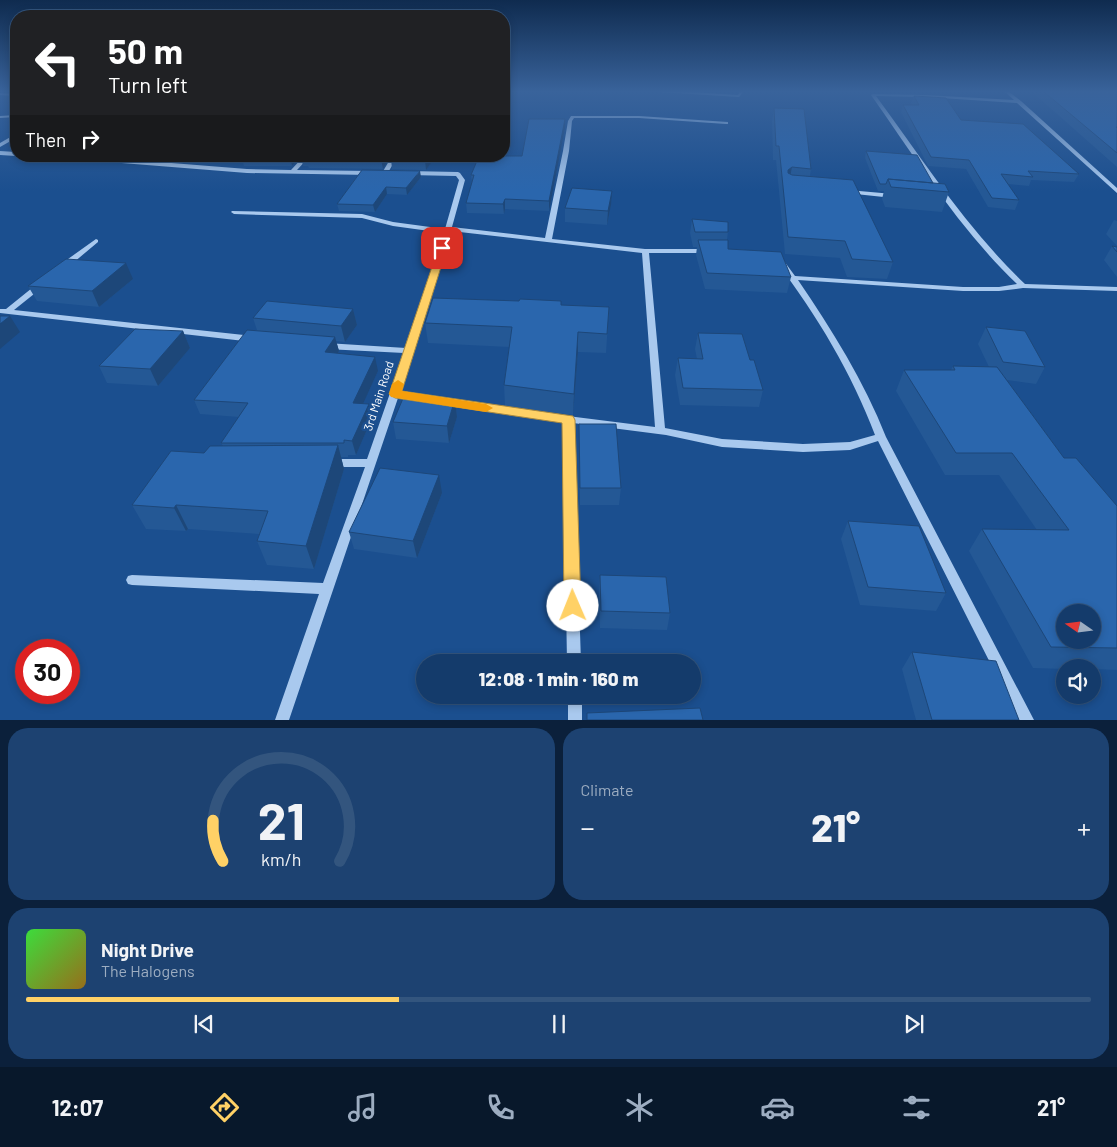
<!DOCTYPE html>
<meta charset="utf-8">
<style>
body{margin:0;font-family:Barlow,sans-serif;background:#1d4271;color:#f1f3f6;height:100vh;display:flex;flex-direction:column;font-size:19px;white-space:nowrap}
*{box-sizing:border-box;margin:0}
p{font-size:16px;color:#9dadc1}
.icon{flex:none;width:28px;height:28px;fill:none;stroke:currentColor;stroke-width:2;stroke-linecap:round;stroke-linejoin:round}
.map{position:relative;height:720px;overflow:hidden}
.drawer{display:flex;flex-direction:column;gap:8px;padding:8px;background:#0b203b;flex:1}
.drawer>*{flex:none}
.hud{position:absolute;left:10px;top:10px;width:500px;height:152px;border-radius:20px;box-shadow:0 2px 8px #0003,0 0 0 1px #33557e;background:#202124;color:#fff;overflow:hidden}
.needle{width:32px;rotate:284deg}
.fabs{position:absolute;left:1056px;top:604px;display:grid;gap:10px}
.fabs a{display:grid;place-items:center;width:45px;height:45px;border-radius:50%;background:#143b6b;box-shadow:0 2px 8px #0003,0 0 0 1px #33557e;font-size:25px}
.speed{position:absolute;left:15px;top:639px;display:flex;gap:10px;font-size:25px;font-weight:700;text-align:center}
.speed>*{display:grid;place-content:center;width:65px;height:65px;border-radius:50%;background:#143b6b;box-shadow:0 2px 8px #0003,0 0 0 1px #33557e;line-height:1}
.speed .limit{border:8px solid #d22;background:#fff;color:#111}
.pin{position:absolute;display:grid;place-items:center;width:42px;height:42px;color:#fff;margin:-21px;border-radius:10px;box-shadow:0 2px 8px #0006}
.me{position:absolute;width:55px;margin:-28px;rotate:359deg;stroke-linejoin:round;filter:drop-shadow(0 0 4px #0008)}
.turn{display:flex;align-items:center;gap:18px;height:105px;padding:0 15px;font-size:22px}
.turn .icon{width:65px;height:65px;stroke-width:2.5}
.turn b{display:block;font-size:35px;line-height:42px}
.then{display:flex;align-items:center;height:48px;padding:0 15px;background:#0003;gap:10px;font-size:19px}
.big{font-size:38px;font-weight:800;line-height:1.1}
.drawer .card{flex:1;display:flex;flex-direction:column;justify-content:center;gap:8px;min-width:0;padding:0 18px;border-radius:20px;background:#1d4271}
.drawer .dial{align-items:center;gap:0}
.dial svg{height:130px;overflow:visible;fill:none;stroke:#33557e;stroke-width:7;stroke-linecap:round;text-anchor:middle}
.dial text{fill:#f1f3f6;stroke:none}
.song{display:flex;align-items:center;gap:15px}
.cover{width:60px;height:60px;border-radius:8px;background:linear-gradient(135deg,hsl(120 70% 55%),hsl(40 70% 35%))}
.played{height:5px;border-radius:2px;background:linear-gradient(90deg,#ffd166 35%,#33557e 35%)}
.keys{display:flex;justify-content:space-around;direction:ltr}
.heat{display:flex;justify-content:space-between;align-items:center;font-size:28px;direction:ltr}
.drawer .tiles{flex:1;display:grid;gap:8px;grid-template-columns:1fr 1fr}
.card:last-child{grid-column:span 2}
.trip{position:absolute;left:416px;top:654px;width:285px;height:50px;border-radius:25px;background:#143b6b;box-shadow:0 2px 8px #0003,0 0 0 1px #33557e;font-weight:800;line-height:50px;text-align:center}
.menu{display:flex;height:80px;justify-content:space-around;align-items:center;background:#08182b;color:#9dadc1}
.menu .icon{width:35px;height:35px}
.menu .current{color:#ffd166}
.menu b{font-size:22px;color:#f1f3f6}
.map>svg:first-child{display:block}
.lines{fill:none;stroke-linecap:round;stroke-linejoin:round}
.minor{fill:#a9c9ee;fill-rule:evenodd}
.wall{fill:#245895}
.shaded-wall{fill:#1d4779}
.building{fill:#2a66ad;stroke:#1d4779;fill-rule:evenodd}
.route{fill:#ffd166;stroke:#a68842}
.slow{fill:#f59e0b}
.labels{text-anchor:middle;stroke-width:5;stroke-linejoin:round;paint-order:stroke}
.street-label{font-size:12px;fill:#fff;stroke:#1b4f8f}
</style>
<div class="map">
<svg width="1117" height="720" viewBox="0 0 1117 720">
<rect width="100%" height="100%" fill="#1b4f8f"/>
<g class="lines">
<path class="minor" d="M657,91H675L738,95L740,91H744L739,97L659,92Z
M1004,91H1008L1021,101L1117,188V193L1017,103L926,97L876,96C924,161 966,228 1025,284L1117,287V291L1023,288L999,291H963L798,280C832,330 864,381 886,437L1034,720H1019L878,441L850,450L803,452L722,447L666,435L573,423L581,662H567L563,422L445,404L440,401L445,398L505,408L655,427L642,253L451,231L400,392L432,396L437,399L432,402L398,398L289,720H275L319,594L132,585L128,584L126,580L128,576L132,575L323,583L365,467H332L328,466L327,463L328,460L332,459H367L404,353L326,349L322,346L326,343L406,348L444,233L393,226L362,218L234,214L231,212L232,211L362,214L393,222L445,229L459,180L456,176L409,175L406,173L409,171L458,172L460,173L465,180L452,227L545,238L563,151L568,121L571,116H639L728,122V124H726L639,118H574L572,121L569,151L552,239L645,249H707L710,251L707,253H649L665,428L722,439L803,444L850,442L875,435C852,374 817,315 777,263L778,261H784L795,276L963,287H999L1017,284C959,229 917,160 871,95L873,94L926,95L1014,100Z
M0,93L16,94V96L0,95Z
M16,115V117L0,118V116Z
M14,135H16V138L0,147V143Z
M0,151L16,152V156L0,155Z
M56,156H83L247,169L291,170L304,156H310L297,170L371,171L374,173L371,175L247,173L59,158Z
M392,156H398L387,174H383L382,173Z
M848,190L893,194L896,196L893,198L846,193V191Z
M96,239L98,240V242L67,268H61V264Z
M37,284H40L44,286L14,310L253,336L257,339L253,342L0,313V309H6Z
M568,695H582V720H568Z"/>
</g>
<path class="wall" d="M1031,91H1117V167Z
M914,96L961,120L1079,174L1074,182L1031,180L1029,186L1008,184L1019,200L1015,210L988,207L966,169L928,166L901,112L903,105H912L911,103Z
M774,108L811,169L810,176L893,262L887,279L847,277L840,258L785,254L776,160H773L772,121Z
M565,119V128L549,211L505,209L504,214L467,213L466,203L472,182L471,175L522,156Z
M866,151L949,192L942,212L885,207L882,199L884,191H878L865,158Z
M241,156H390L383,169L309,168L308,166H303L301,156L292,166H244Z
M392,156H436L426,170L392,169L391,159Z
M362,170L421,177L407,195L387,194L375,212L339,211L337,204Z
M611,205L607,225L565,222V208Z
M692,219L728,232L727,240L728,249L791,277L787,293L705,289L696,255L697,247H693L690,233Z
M1114,220L1117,221V246L1106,234Z
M1112,246L1117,247V277L1104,260Z
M133,279L99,307L37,301L28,286Z
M561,305L609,307L606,353L578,352L573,415L505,406L504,385L509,347L428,343L425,323Z
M353,309L357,325L345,342L336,341L339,351L337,353L378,371L363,403L369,404L372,418L356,455H348V457H341L344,469L314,569L267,565L257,541L259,534L188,529L186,531L146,529L132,505L204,453L223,446L221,443L239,417L200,414L194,400L257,330L253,318Z
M986,327L1045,367L1036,384L1007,380L1064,458L1117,506V670L1092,669V668H1065V669L1033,668L969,551L982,529L1037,530L999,475H945L896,391L904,370H951L953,366L989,367L978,344Z
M183,331L190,348L158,386L107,383L99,366Z
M698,333L750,360L763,390L759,407L680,405L675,375L678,358L697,359L695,349Z
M455,399L457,417L449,443L396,439L393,422Z
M579,424L621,488L619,505H580Z
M442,493L417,558L354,549L349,532Z
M848,521L946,593L936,611L860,605L841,539Z
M600,575L670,613L667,630L600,628L599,593Z
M912,652L1019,720H916L902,669Z"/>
<path class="shaded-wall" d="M565,119V128L549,211V201Z
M290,156H301L292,166Z
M383,156H390L383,169L381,159Z
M428,156H436L426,170L425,160Z
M792,167L789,182L788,170Z
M420,171L421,177L407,195L406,188Z
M386,187L387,194L375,212L373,205Z
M612,191L611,205L607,225L608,211Z
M505,199V209L504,214L503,204Z
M126,263L133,279L99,307L92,291Z
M353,309L357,325L345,342L341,326Z
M10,316L20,332L0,349V324Z
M183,331L190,348L158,386L150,369Z
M578,332V352L573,415L574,394Z
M335,337L339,351L329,366L325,352Z
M375,357L378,371L357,417L353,403Z
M455,399L457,417L449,443L447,426Z
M369,404L372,418L356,455L352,441Z
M338,445L344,469L314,569L306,546Z
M439,475L442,493L417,558L413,541Z
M176,505L188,529L186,531L174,508Z"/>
<path class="building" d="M1043,91H1117V127H1116L1117,128V153Z
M914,96L946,98L961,120L1023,124L1079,174L1028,171L1033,177L1001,174L1019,200L992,198L969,160L931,157L903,105H919Z
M774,108L804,109L811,169L792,167L788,170V173L792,175L853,180L893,262L852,259L845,241L788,237L779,146H776Z
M529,119H565L549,201L505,199L503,204L466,203L474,175H471L479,156H522Z
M866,151L917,155L933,183L888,179L886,184H880Z
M308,156H383L381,159L306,158Z
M392,156H428L425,160L391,159Z
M362,170L420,171L406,188L386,187L373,205L337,204Z
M888,179L945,184L949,192L891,187Z
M572,188L612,191L608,211L565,208Z
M692,219L728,222V232H695Z
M698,240H728V249L781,252L791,277L707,273Z
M1112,246L1117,247V252Z
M66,259L126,263L92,291L28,286Z
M433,298L519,301L520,299L561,301V305L609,307L607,334L578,332L574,394L504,385L512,327L425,323Z
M267,301L353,309L341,326L253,318Z
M0,316H10L0,324Z
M986,327L1025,331L1045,367L1003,362Z
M135,329L183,331L150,369L99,366Z
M247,330L335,337L325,352L375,357L353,403L369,404L352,441L344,440V443H221L248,403L194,400Z
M698,333L742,334L750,360H754L763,390L683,388L678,358L703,359Z
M953,366L997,367L1064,458H1076L1117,506V648L1051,647L982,529L1069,530L1012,453H956L904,370H955ZM1065,612H1092V640H1065Z
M404,396L455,399L447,426L393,422Z
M579,424H616L621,488H580Z
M338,445L306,546L257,541L268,511L176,505L174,508L132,505L171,451L204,453L210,446Z
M380,468L439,475L413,541L349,532Z
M848,521L919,526L946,593L868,587Z
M600,575L666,577L670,613L601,611Z
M912,652L996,661L1019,720H932Z
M700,708L703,720H587V713Z"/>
<linearGradient id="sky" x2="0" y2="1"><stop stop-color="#0f2b4f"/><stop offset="0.48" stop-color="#39639b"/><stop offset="1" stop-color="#39639b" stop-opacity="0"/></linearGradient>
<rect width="1117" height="191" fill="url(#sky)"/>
<path class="route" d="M439,246H442L447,248L402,391L573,416L575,420L581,606L578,612L573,614L567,612L564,606L562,423L395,398L389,394Z"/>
<path class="slow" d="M398,380L404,384L402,391L486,404L493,408L486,412L391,397L389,394L392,384Z"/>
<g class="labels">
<g class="street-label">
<text transform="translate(379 396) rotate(-72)" y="4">3rd Main Road</text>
</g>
</g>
</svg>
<div class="fabs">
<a><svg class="needle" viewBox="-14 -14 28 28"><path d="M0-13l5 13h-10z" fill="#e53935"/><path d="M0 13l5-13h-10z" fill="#9dadc1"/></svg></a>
<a><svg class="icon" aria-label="sound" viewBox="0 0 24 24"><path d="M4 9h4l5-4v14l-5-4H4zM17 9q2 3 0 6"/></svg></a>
</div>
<div class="speed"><div class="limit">30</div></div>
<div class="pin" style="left:442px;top:248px;background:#d93025"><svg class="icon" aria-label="arrive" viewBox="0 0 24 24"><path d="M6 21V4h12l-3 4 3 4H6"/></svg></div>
<svg class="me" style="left:573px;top:606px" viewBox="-20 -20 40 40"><circle r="19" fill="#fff"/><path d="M0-13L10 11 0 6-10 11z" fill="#ffd166"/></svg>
<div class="trip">12:08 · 1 min · 160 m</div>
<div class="hud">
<div class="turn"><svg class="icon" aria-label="left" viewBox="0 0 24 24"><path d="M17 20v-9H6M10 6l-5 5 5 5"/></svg><div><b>50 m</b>Turn left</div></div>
<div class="then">Then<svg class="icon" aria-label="right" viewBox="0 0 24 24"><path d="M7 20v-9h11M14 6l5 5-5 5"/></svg></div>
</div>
</div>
<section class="drawer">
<div class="tiles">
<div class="card dial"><svg viewBox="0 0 100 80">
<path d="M14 69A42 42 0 1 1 86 69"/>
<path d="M14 69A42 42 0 0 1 8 44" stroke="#ffd166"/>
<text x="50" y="56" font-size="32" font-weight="700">21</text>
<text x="50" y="72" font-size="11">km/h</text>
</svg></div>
<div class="card"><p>Climate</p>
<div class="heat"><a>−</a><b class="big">21°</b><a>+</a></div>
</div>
<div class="card">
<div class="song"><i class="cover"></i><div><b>Night Drive</b><p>The Halogens</p></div></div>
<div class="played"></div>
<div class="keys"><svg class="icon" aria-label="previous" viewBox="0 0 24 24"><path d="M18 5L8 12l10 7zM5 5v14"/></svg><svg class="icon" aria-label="pause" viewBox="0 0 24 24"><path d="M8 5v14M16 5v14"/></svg><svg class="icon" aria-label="next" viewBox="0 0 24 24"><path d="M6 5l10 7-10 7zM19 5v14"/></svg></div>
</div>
</div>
</section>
<nav class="menu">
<b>12:07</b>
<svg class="icon current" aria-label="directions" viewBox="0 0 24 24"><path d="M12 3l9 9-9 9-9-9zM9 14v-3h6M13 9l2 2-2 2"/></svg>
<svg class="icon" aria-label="music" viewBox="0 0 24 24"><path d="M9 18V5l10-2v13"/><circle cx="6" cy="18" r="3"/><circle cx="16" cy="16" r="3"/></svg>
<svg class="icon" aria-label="phone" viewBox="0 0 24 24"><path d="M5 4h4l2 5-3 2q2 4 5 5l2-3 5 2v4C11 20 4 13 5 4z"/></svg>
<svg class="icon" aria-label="climate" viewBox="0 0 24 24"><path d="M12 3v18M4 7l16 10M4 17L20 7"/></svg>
<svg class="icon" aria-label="car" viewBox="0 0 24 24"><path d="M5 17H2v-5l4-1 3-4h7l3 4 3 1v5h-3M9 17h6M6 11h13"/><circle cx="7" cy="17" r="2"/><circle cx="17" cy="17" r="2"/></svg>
<svg class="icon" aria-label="filters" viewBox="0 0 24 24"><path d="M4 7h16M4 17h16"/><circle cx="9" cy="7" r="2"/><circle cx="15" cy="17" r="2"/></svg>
<b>21°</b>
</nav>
